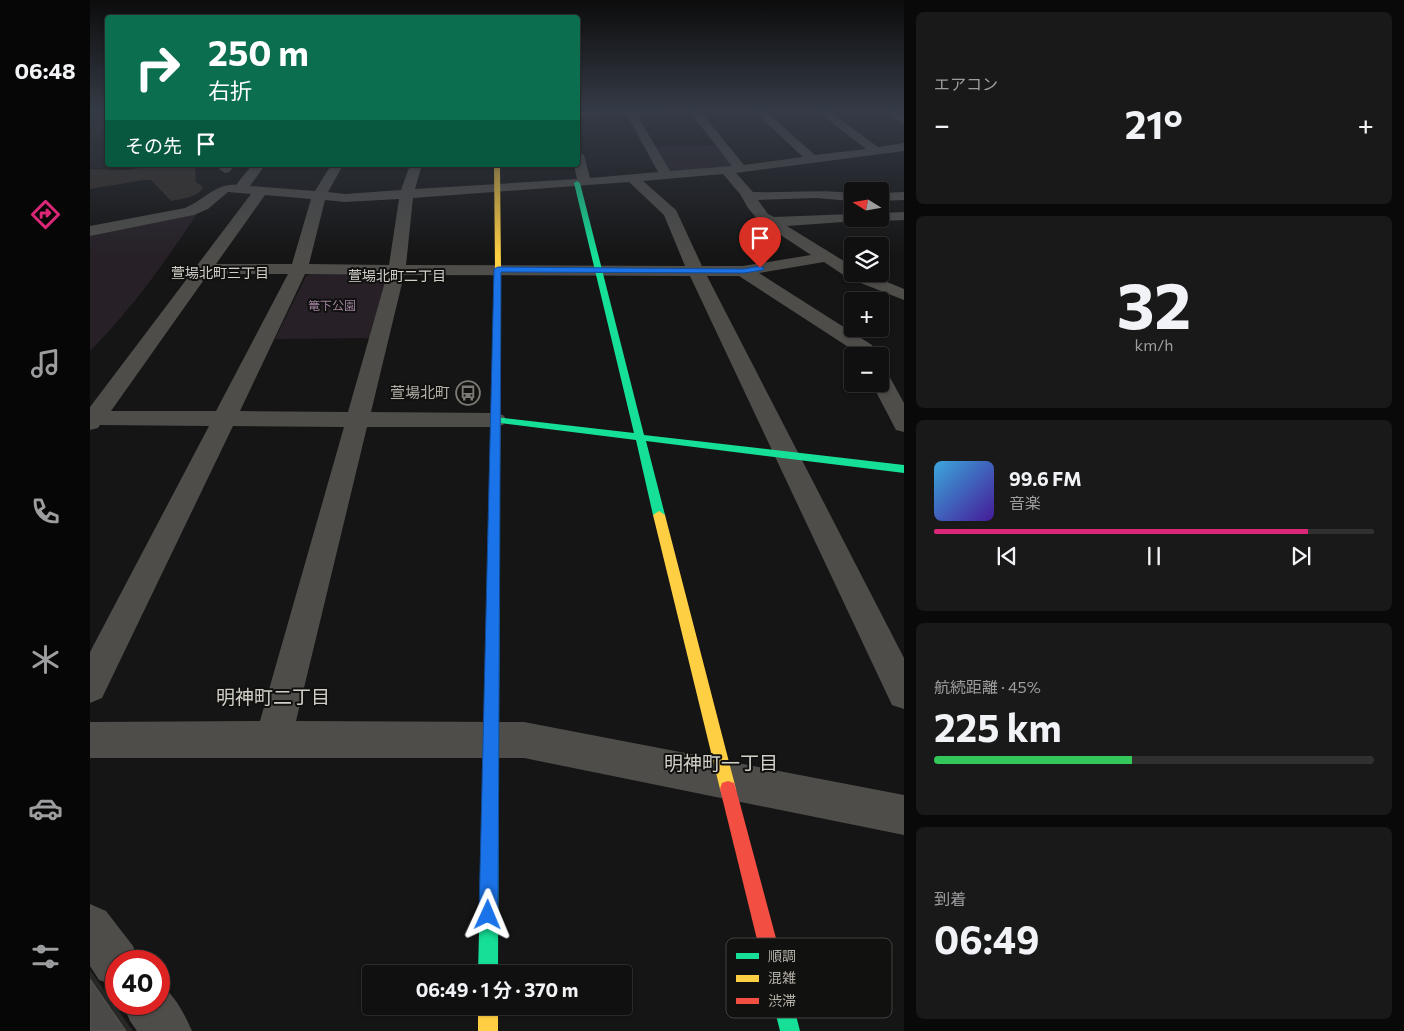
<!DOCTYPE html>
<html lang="ja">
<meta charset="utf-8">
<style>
body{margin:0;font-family:Commissioner,"Noto Sans JP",sans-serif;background:#191919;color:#f1f3f6;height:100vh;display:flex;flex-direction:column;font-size:19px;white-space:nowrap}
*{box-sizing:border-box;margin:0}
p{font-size:16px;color:#9c9d9f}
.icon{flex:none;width:28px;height:28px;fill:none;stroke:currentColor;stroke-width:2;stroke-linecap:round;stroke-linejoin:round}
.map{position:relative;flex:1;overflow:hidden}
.panel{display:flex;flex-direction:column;gap:12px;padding:12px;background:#090909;width:500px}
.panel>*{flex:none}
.top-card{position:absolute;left:15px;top:15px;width:475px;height:152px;border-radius:5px;box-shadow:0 1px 4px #0004,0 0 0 1px #303030;background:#0b6e4f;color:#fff;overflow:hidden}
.needle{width:32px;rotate:281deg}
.buttons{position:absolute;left:754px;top:182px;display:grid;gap:10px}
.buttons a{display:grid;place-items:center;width:45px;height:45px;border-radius:5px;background:#101010;box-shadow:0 1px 4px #0004,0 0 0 1px #303030;font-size:25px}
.speed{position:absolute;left:15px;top:950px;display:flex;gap:10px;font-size:25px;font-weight:700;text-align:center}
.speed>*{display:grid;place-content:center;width:65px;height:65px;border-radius:50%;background:#101010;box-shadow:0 1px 4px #0004,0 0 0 1px #303030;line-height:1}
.speed .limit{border:8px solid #d22;background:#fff;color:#111}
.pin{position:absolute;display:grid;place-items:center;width:42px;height:42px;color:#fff;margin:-51px -21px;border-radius:50% 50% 50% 0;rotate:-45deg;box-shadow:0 0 5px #0007}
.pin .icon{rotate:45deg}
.me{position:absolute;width:55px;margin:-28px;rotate:1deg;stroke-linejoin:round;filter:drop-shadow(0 0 4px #0008)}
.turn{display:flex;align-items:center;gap:18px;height:105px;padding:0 20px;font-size:22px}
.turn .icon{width:65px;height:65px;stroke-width:2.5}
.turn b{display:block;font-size:35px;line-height:42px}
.then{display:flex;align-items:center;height:48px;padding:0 20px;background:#0003;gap:10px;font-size:19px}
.big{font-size:38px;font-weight:700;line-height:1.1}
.panel .tile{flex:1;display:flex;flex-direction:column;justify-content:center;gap:8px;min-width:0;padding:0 18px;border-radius:8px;background:#191919}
.panel .dial{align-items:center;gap:0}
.dial b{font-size:65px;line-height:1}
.song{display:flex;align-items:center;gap:15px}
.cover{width:60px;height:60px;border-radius:8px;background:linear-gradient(135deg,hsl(200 70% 55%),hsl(260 70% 35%))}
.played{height:5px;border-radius:2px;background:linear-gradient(90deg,#db2777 85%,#303030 85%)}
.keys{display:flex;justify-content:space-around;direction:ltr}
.heat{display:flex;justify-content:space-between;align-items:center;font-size:28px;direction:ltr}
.charge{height:8px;border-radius:4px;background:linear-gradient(90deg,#34c759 45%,#303030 0)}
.trip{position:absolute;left:272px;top:965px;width:270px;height:50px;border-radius:5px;background:#101010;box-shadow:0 1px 4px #0004,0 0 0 1px #303030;font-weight:700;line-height:50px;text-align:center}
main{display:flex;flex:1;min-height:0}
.menu{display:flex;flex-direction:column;width:90px;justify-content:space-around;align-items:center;background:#060606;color:#9c9d9f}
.menu .icon{width:35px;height:35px}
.menu .on{color:#db2777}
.menu b{font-size:22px;color:#f1f3f6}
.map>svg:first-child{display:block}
.built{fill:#1f1f1d}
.green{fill:#272127}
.water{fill:#352f2a}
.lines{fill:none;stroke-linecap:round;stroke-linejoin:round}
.street{fill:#4e4d4a;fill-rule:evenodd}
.fast{fill:#16e098;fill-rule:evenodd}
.slow{fill:#ffcf43;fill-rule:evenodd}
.jam{fill:#f24e42;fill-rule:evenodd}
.shaded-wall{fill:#282827}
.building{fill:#4b4947;stroke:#5b5a56}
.route{fill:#1a73e8;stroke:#114b97}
.labels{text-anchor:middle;stroke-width:4;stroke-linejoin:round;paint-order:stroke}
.far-park-label{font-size:12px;fill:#9e819c;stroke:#111110}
.far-neighbourhood-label{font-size:14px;fill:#d1cfc8;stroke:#111110}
.poi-label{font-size:15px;fill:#b5b1a8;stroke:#111110;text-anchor:end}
.near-neighbourhood-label{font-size:19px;fill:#d1cfc8;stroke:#111110}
.key{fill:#111110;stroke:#42413e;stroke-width:1}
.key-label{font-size:14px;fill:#b5b1a8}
</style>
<main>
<nav class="menu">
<b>06:48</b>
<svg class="icon on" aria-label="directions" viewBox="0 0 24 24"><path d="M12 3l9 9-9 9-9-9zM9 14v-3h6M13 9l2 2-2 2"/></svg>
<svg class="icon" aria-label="music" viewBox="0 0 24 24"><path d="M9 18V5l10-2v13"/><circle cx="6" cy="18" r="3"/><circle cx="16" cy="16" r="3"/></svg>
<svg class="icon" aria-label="phone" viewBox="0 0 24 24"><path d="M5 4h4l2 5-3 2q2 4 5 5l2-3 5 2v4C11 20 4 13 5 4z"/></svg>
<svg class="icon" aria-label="climate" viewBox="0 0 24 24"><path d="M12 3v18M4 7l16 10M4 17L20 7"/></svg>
<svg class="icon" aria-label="car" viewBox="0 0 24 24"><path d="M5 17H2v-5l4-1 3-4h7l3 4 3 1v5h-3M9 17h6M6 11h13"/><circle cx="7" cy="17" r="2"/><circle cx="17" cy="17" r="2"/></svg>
<svg class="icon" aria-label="filters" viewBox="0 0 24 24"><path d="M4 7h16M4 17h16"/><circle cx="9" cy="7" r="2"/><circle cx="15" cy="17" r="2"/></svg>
</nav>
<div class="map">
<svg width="814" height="1031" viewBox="0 0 814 1031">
<rect width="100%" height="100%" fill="#151515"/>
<path class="built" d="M0,111H17L18,165H62L12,169L0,167Z"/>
<path class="green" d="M628,145L644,166L580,172L564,146Z
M107,214C75,262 41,310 0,351V235Z
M221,274L299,275L281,338L185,339L216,276Z"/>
<path class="water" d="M72,165H105L106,182L113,187C108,198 91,199 81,201L61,180H54L0,189V169L36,170Z"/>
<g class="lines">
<path class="street" d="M488,111H581L576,114L547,115L580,171L642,166L599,111H610L654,165L713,157L664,111H675L725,155L776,149L727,111H739L788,147L814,143V151L646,173L663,192C697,193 729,189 762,193V201L726,198L668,200L678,214L684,217L762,214V219H769L767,221L697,226L762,266V274H778L814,289V300L758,278L734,262L669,273L782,345L788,356H768L766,352L649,276H617L814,658V709L802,705L600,276L314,275L281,412L405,413L413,415L417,420L413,425L405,427H277L206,721L434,722L814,795V835L434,758H0V722L170,721L254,427L143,426L12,698L0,703V652L119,426L10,425L8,428L0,430V407L161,194L138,192L118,209L104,215L0,236V226L95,208C113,201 126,183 146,185L162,165H175L160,186L225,191L241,165H253L238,192L255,194L311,190L320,165H332L325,189L487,179L484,165H488V151L494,155L500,178L568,172L537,115L488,117ZM633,174L650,194L658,208L668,220L721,255L653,266H612L586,210L553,181ZM539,182L574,215L595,266L316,265L323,198ZM175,195L221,199L202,264H126ZM309,199L299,265L219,264L235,200L255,202ZM118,274H198L126,411H21ZM215,274L297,275L258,412L150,411Z
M793,111H805L814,117V125Z
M132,165H145L139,172L135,173L129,169Z
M814,192V200L790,201V193Z
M814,212V220L790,221L784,219H790V213Z
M790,373L798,374L814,403V432L806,430L782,384H790Z
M0,904L16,911L43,946L49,961H26V986L9,980L0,966Z
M69,985C83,991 96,1017 102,1031H47L40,1021L33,1004H69Z"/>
<path class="fast" d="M487,181L490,183L554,435L814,465V473L556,441L575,515L569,519L563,515L546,440L402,422L400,420L405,417L544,433L484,183Z
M405,475L410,479L408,974H388L400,479Z
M684,958L691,961L694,968L710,1031H690L674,968L677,961Z"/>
<path class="slow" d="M404,165H410L411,269L410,479L405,483L400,479L405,269Z
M569,511L575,515L646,789L644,795L638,797L632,795L630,789L563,515Z
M388,1006H408V1031H388Z"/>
<path class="jam" d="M638,781L644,783L646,789L694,968L691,975L684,978L677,975L674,968L630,789L632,783Z"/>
</g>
<path class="shaded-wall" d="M0,970L43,1031H36L0,979Z"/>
<path class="building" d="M0,979L36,1031H0Z"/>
<linearGradient id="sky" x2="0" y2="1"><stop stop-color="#0c0c0c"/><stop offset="0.43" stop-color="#353b46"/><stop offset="1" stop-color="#353b46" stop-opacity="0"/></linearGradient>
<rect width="814" height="256" fill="url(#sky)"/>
<path class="route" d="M670,266L674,268L673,270L654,273L411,272L408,915L405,922L398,924L392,922L389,915L404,269L408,267L654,269Z"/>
<defs>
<g id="bus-ring" transform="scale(1.25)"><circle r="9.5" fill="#111110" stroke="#7d7a75" stroke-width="1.5"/><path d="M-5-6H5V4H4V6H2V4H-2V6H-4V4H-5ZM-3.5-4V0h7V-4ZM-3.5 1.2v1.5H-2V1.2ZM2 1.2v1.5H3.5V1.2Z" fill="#7d7a75"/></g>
</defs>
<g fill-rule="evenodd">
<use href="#bus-ring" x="378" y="393"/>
</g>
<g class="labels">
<g class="far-park-label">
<text x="242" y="310">篭下公園</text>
</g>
<g class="far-neighbourhood-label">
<text x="130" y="278">萱場北町三丁目</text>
<text x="307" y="281">萱場北町二丁目</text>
</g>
<g class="poi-label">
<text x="360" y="398">萱場北町</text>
</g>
<g class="near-neighbourhood-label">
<text x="183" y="704">明神町二丁目</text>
<text x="631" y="770">明神町一丁目</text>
</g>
</g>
<rect x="636" y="938" width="166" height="80" rx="8" class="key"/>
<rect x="646" y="953" width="23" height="6" fill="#16e098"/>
<rect x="646" y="975" width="23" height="7" fill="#ffcf43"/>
<rect x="646" y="998" width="23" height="6" fill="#f24e42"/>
<g class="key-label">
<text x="678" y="961">順調</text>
<text x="678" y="983">混雑</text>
<text x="678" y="1006">渋滞</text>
</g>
</svg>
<div class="buttons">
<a><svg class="needle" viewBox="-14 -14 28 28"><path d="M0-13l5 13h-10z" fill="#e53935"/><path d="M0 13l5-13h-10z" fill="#9c9d9f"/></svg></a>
<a><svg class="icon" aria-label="layers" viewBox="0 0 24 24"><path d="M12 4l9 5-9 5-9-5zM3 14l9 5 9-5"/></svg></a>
<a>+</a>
<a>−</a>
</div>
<div class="speed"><div class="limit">40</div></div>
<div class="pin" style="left:670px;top:268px;background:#d93025"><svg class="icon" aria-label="arrive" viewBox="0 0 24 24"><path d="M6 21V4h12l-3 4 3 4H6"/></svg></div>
<svg class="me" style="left:398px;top:915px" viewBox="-20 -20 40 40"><path d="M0-17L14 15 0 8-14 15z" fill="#1a73e8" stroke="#fff" stroke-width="4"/></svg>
<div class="trip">06:49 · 1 分 · 370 m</div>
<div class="top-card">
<div class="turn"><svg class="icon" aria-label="right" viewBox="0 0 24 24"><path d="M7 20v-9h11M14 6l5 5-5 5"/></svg><div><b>250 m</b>右折</div></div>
<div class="then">その先<svg class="icon" aria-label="arrive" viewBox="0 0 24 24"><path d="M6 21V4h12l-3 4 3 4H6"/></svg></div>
</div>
</div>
<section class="panel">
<div class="tile"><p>エアコン</p>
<div class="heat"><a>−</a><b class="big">21°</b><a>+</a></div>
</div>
<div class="tile dial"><b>32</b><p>km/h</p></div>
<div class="tile">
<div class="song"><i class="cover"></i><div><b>99.6 FM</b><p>音楽</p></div></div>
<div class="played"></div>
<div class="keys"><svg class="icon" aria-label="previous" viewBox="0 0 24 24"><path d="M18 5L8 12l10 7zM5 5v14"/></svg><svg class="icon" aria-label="pause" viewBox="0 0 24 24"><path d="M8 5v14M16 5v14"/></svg><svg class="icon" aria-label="next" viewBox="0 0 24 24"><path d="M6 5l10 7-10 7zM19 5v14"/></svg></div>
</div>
<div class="tile"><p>航続距離 · 45%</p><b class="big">225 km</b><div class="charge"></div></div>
<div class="tile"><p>到着</p><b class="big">06:49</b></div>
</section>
</main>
